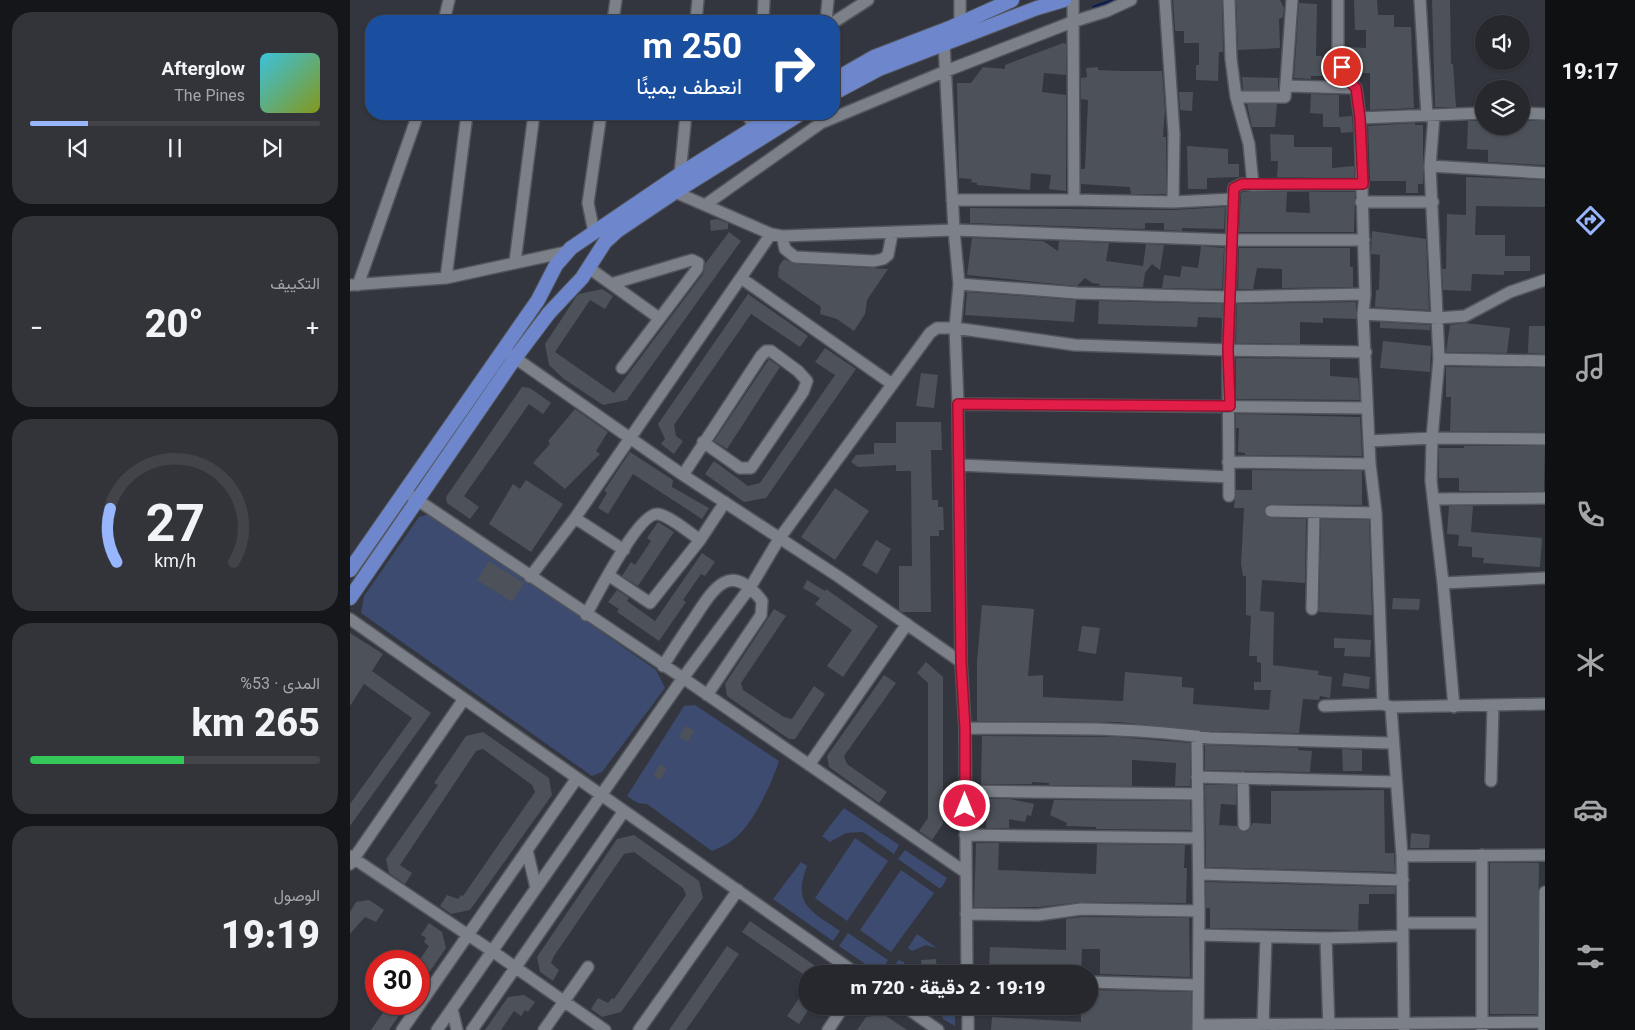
<!DOCTYPE html>
<html lang="ar">
<meta charset="utf-8">
<style>
body{margin:0;font-family:Georgia,Vazirmatn,serif;background:#32343a;color:#f1f3f6;direction:rtl;height:100vh;display:flex;flex-direction:column;font-size:19px;white-space:nowrap}
*{box-sizing:border-box;margin:0}
p{font-size:16px;color:#a4a6aa}
.icon{flex:none;width:28px;height:28px;fill:none;stroke:currentColor;stroke-width:2;stroke-linecap:round;stroke-linejoin:round}
.map{position:relative;flex:1;overflow:hidden;direction:ltr}
.panel{display:flex;flex-direction:column;gap:12px;padding:12px;background:#151619;width:350px}
.panel>*{flex:none}
.top-card{position:absolute;left:15px;top:15px;width:475px;height:105px;border-radius:20px;box-shadow:0 1px 4px #0004,0 0 0 1px #42444a;direction:rtl;background:#1a4fa0;color:#fff;overflow:hidden}
.fabs{position:absolute;left:1125px;top:15px;display:grid;gap:10px}
.fabs a{display:grid;place-items:center;width:55px;height:55px;border-radius:50%;background:#26282e;box-shadow:0 1px 4px #0004,0 0 0 1px #42444a;font-size:25px}
.speed{position:absolute;left:15px;top:950px;display:flex;gap:10px;font-size:25px;font-weight:700;text-align:center}
.speed>*{display:grid;place-content:center;width:65px;height:65px;border-radius:50%;background:#26282e;box-shadow:0 1px 4px #0004,0 0 0 1px #42444a;line-height:1}
.speed .limit{border:8px solid #d22;background:#fff;color:#111}
.pin{position:absolute;display:grid;place-items:center;width:42px;height:42px;color:#fff;margin:-21px;border:2px solid #fff;border-radius:50%;box-shadow:0 1px 5px #0007}
.me{position:absolute;width:55px;margin:-28px;rotate:0deg;stroke-linejoin:round;filter:drop-shadow(0 0 4px #0008)}
.turn{display:flex;align-items:center;gap:18px;height:105px;padding:0 15px;font-size:22px}
.turn .icon{width:65px;height:65px;stroke-width:2.5}
.turn b{display:block;font-size:35px;line-height:42px}
.big{font-size:38px;font-weight:800;line-height:1.1}
.panel .widget{flex:1;display:flex;flex-direction:column;justify-content:center;gap:8px;min-width:0;padding:0 18px;border-radius:20px;background:#32343a}
.panel .dial{align-items:center;gap:0}
.dial svg{height:130px;overflow:visible;fill:none;stroke:#42444a;stroke-width:7;stroke-linecap:round;text-anchor:middle}
.dial text{fill:#f1f3f6;stroke:none}
.song{display:flex;align-items:center;gap:15px}
.cover{width:60px;height:60px;border-radius:8px;background:linear-gradient(135deg,hsl(190 70% 55%),hsl(70 70% 35%))}
.played{height:5px;border-radius:2px;background:linear-gradient(90deg,#98b6fd 20%,#42444a 20%)}
.keys{display:flex;justify-content:space-around;direction:ltr}
.heat{display:flex;justify-content:space-between;align-items:center;font-size:28px;direction:ltr}
.charge{height:8px;border-radius:4px;background:linear-gradient(90deg,#34c759 53%,#42444a 0)}
.trip{position:absolute;left:448px;top:965px;width:300px;height:50px;border-radius:25px;background:#26282e;box-shadow:0 1px 4px #0004,0 0 0 1px #42444a;font-weight:800;line-height:50px;text-align:center;direction:rtl}
main{display:flex;flex:1;min-height:0}
.tabs{display:flex;flex-direction:column;width:90px;justify-content:space-around;align-items:center;background:#0f1012;color:#a4a6aa}
.tabs .icon{width:35px;height:35px}
.tabs .active{color:#98b6fd}
.tabs b{font-size:22px;color:#f1f3f6}
.map>svg:first-child{display:block}
.green{fill:#3c4b6f}
.lines{fill:none;stroke-linecap:round;stroke-linejoin:round}
.stream{stroke:#0b1b52;stroke-width:3}
.building{fill:#4d5159}
.minor-casing{stroke:#52555b;stroke-width:14}
.major-casing{stroke:#52555b;stroke-width:16}
.minor{stroke:#7c8089;stroke-width:11}
.major{stroke:#6e87cc;stroke-width:14}
.route-casing{stroke:#92132f;stroke-width:12}
.route{stroke:#e11d48;stroke-width:9}
</style>
<main>
<nav class="tabs">
<b>19:17</b>
<svg class="icon active" aria-label="directions" viewBox="0 0 24 24"><path d="M12 3l9 9-9 9-9-9zM9 14v-3h6M13 9l2 2-2 2"/></svg>
<svg class="icon" aria-label="music" viewBox="0 0 24 24"><path d="M9 18V5l10-2v13"/><circle cx="6" cy="18" r="3"/><circle cx="16" cy="16" r="3"/></svg>
<svg class="icon" aria-label="phone" viewBox="0 0 24 24"><path d="M5 4h4l2 5-3 2q2 4 5 5l2-3 5 2v4C11 20 4 13 5 4z"/></svg>
<svg class="icon" aria-label="climate" viewBox="0 0 24 24"><path d="M12 3v18M4 7l16 10M4 17L20 7"/></svg>
<svg class="icon" aria-label="car" viewBox="0 0 24 24"><path d="M5 17H2v-5l4-1 3-4h7l3 4 3 1v5h-3M9 17h6M6 11h13"/><circle cx="7" cy="17" r="2"/><circle cx="17" cy="17" r="2"/></svg>
<svg class="icon" aria-label="filters" viewBox="0 0 24 24"><path d="M4 7h16M4 17h16"/><circle cx="9" cy="7" r="2"/><circle cx="15" cy="17" r="2"/></svg>
</nav>
<div class="map">
<svg width="1195" height="1030" viewBox="0 0 1195 1030">
<rect width="100%" height="100%" fill="#33363e"/>
<path class="green" d="M82,513L306,670L315,688L252,772L242,776L11,613L14,596L69,517Z
M345,705L429,761C421,785 402,828 380,842C374,846 368,848 362,851L297,804L288,803L277,796L334,706Z
M494,808L549,845L544,854L513,832L496,833L480,842L472,836Z
M505,838L538,861L497,921L465,898Z
M555,850L597,878L592,887L589,888L548,859Z
M451,862L457,866C442,905 461,911 490,931L483,941L423,899Z
M551,870L584,893L541,952L510,930Z
M498,933L538,960L530,974L489,946Z
M567,934L587,948L576,945L562,951L558,948Z
M548,960L554,962V974H540Z
M589,1006H601L605,1011V1026L593,1019Z"/>
<g class="lines">
<path class="stream" d="M744,7L764,0"/>
</g>
<path class="building" d="M823,0H872L873,52H869L868,81L846,80V65H849V43H834V31H825Z
M886,0H930L934,8L933,17L929,19L930,48L888,50Z
M1004,0H1027L1028,15H1044V27H1061L1064,108L1020,110V73H1002L1001,61H998L996,54V47L1016,48V30H1005Z
M1082,0H1100L1101,64H1103L1106,107H1085Z
M949,3L967,4L966,56H972V76H961V79L944,78Z
M713,43L716,44V75L694,73L692,92L716,95V191L699,189L701,175L681,173L680,190L627,185V183L621,182L622,179L609,178L607,83H621L633,67L655,69V65Z
M748,67V70L768,71H812L815,110L813,137H816V194H781L780,187L731,184V169H735L738,100L731,99V78L737,77L736,68Z
M892,77L928,78V90H893Z
M829,92H843L842,111L830,110Z
M961,94L989,95V117L1002,116L1003,132L991,133L990,127H973V114L960,113Z
M897,104H927L925,127H902Z
M1118,121H1134V126H1171V121H1195V165L1138,162V150L1117,149Z
M1065,123V125H1073V184H1068V193H1056V181H1020L1018,126Z
M920,134L944,135V147H982V168L1004,166V177H927L928,161H921Z
M837,146L878,149V164H889V177L857,178V189H838Z
M1116,177L1195,180V207L1126,206L1125,235H1155V256H1180V271H1154V275L1122,274L1121,291L1093,290L1092,269H1096L1097,214L1116,215Z
M893,192H937L936,212L960,213L959,192H1005L1004,232H889L891,193Z
M875,207L874,229L832,228V231L814,230V223H795V229L620,223V208L823,210Z
M367,219L378,223V229L361,231L360,220Z
M1022,231L1076,239L1079,310L1025,307L1026,290H1029L1030,255L1021,254Z
M379,232L391,241L277,400L253,405L214,379L199,365L195,344L226,297L229,294L252,289L263,296L255,309L240,300L205,352L264,393L353,274L355,264Z
M622,238L693,241L708,251L709,241L759,243L756,261L793,266L796,244L814,245L810,270L802,264L795,273L793,287L749,286L750,284L742,283L735,278L727,286L617,275Z
M851,246L874,248L872,289L812,288L814,275L830,277L832,266L848,268Z
M889,248H1000V267H1003V287L932,288V269L907,268L903,289H888Z
M434,259L445,264L538,269L517,300L515,314L504,331L487,319L470,314L471,307L428,277L429,266Z
M617,292L726,300L724,322L615,315Z
M398,294L458,336L450,347L401,314L324,425L326,436L333,441L324,454L311,444L315,439L308,424Z
M749,301L872,304V318L848,317L847,327L748,324Z
M1006,302V319L973,318V323L950,322V344L886,343L887,304Z
M1030,322L1080,325V330L1030,328Z
M1115,323L1160,328L1157,353L1096,352L1100,325Z
M1179,326H1195V354L1178,353Z
M1033,341L1081,346L1080,372L1030,368Z
M475,348L506,369L416,498L394,502L355,474L364,461L398,486L410,483L485,375L465,362Z
M886,358L980,359V376L1008,378L1010,400L886,399Z
M419,359L430,367L377,449L364,441Z
M1096,367L1195,368V432L1100,431L1101,397H1096Z
M571,373L588,375L584,408L566,406Z
M172,387L180,388L201,403L193,414L179,404L114,496L129,507L120,519L97,503L96,497Z
M225,409L258,432L246,451L250,454L215,489L183,463L200,444L198,441Z
M886,414L1010,417L1012,456L895,455V453L888,452L889,428H886Z
M546,422H591L592,450H581L582,500H588V507H593L594,530H589V536H580L581,612H552L549,610V566H562L561,471H546V465L508,467L501,462L506,455L524,454V443H546Z
M1114,446H1195L1194,491H1109V478H1089V448H1114Z
M280,452L323,480L322,487L359,508L352,519L283,474L258,514L248,508L257,493L254,491Z
M902,470L1012,471V505L921,504L917,505L914,510L915,515L920,518L956,519L955,583L912,580L910,611L924,612L923,665L969,671L968,675L982,677L980,698L970,696L969,700L953,699L949,733L860,731L768,722L627,721V662L632,605L684,609L678,676L693,675V697L773,701L775,672L832,677V687L844,688L843,704L919,710L921,690H904V682H911V663L907,662V656H899L901,616L896,615V576H893L891,564L894,508H884L886,490H902Z
M176,480L213,504L181,552L139,524L163,484L170,489Z
M485,488L519,511L485,560L451,537Z
M1099,506H1123L1121,532L1192,538L1190,567L1133,563L1134,558L1122,557V547L1108,546L1109,535L1097,534Z
M971,519L1019,520L1022,615L969,612Z
M308,522L324,532L288,586L272,576L281,562L285,565L301,541L297,538Z
M526,540L541,549L527,574L512,565Z
M352,553L365,562L355,576L351,574L333,600L336,602L309,641L267,612L269,609L258,602L267,590L279,598L277,601L305,621Z
M139,561L174,583L162,602L127,580Z
M457,580L475,591L476,589L528,626L493,677L477,666L502,630L465,604L470,598L453,588Z
M1043,598L1070,599L1069,610L1042,609Z
M424,609L436,616L391,683L393,690L434,717L442,719L464,686L475,694L445,739H439L377,696L375,684Z
M732,626L750,628L746,654L728,651Z
M0,633L33,654L22,671L81,713L0,826V804L62,718L14,684L0,706Z
M984,638L1021,640L1020,657L994,656L995,648H984Z
M576,662L593,677V824L582,840L569,831L578,818V683L567,673Z
M994,673L1020,677L1019,689L992,686Z
M534,675L546,683L494,756L497,764L537,792L529,803L479,767L477,756Z
M335,726L344,730L338,742L329,737Z
M133,732L199,778L202,795L120,910L101,914L90,906L97,895L108,899L111,895L113,896L185,792L182,785L133,749L126,751L50,865L62,873L55,884L39,873L36,859L88,785L84,783L116,736Z
M632,736L768,737L840,743V786H825L826,763L782,760V786L699,785V783L682,782V784H631Z
M855,745L948,748V750L962,751L960,772L855,770Z
M992,749L1012,750V771H993Z
M310,764L317,769L310,780L303,776Z
M855,785H886V805L871,804L869,825L887,826L894,832L898,831L903,823L921,824V791L1034,790L1035,853H1044L1045,872L856,867Z
M638,799H660L684,804L681,816L677,815L675,822L659,819V828H636Z
M704,800L840,801L841,830L746,829V827L716,826L717,823L700,815Z
M1061,833L1080,835L1079,848H1060Z
M284,835L349,881L353,898L271,1012L252,1017L241,1009L248,998L258,1003L262,998L264,999L336,895L333,888L284,852L274,854L204,956L201,963L209,970L203,981L190,972L187,957L267,839Z
M626,843H649L648,870L746,874L747,844L835,845L834,868H837L836,903L731,902L688,907H624Z
M1140,863H1189L1187,1014H1140Z
M856,882L1045,887V894H1019V904H1009L1008,930L860,928V908H856Z
M19,900L34,910L26,922L15,917L0,934V912L6,902Z
M731,917L839,918L840,977L750,974V949H732L731,974H639L640,947L716,950V919Z
M400,921L477,974H453L392,932Z
M79,923L92,932L96,948L69,987V961L79,946L74,942L76,938L71,935Z
M377,946L389,954L336,1030H319Z
M586,959L587,974H572L571,960Z
M456,988V1006H461L449,1024L437,1016Z
M739,990L841,992V1030H641L642,1017L731,1022V1006H739Z
M174,995L185,1002L178,1012L175,1010L171,1016L164,1011L151,1030H135L158,997Z
M39,1004H57L39,1030H21Z
M533,1014L557,1030H507L516,1017Z"/>
<g class="lines">
<g class="minor-casing">
<path id="minor" d="M610,0V24
M879,0L881,59L886,97L899,144L903,185L1013,184
M988,0V55L996,79L1006,88L1010,118L1015,294L1013,314L1020,464L1026,513L1033,704
M1070,0L1077,116
M94,21L99,0
M263,21L266,0
M346,21L348,0
M413,21L414,0
M476,21L478,0
M484,22L518,0
M594,44L604,230L609,284L605,328L725,345L878,350L883,199L823,202L824,134L815,0
M936,86L1006,88
M886,97H935L942,0
M1171,113L1195,114
M397,114L404,127
M1084,116L1080,166L1089,359L1082,438L1081,481L1093,583
M1010,118L1134,113
M1080,166L1195,173
M330,174L336,114
M325,192L421,234L432,236L604,230L882,240H1014
M883,199L884,188L892,184L903,185
M602,200H724L723,0
M724,200L823,202
M1011,202H1083
M355,205L471,123L596,71L722,22L757,11L781,0
M244,232L238,203L251,114
M432,236L435,249L445,257L524,261L533,259L538,255L542,234
M165,262L184,114
M239,268L309,318
M96,278L117,114
M391,278L542,384
M261,284L338,261L342,260L348,263L347,269L272,368
M609,284L727,293L879,297L1015,294
M0,285L96,278L216,252
M8,285L68,114
M1013,314L1088,318L1115,316L1160,292L1195,280
M158,353L333,475L489,577L611,662
M1089,359L1195,361
M608,404L1017,408
M1019,441L1082,438L1195,439
M878,462L1020,464
M609,465L879,477
M333,475L411,356L416,351H421L448,371L457,381L453,392L401,468H390L353,442
M54,491L333,678L615,872
M879,496L878,350L1016,352
M1084,499L1195,498
M921,511L1026,513
M225,518L274,550
M258,575L300,603L350,540L375,502
M180,577L225,518L421,234
M962,609L964,512
M236,615C246,597 288,514 307,514C317,514 340,533 350,540
M0,619L507,974
M313,666C323,650 334,633 345,617C365,586 381,561 412,601L411,615L357,695
M974,706L1033,704L1041,707L1195,704
M1041,707L1052,856L1054,1030
M1104,707L1093,583L1195,578
M615,728C696,729 779,726 859,738L1042,743
M847,736L849,911L848,1030
M459,765L557,624
M847,777L1046,782
M893,778L894,825
M1141,781L1143,706
M615,791L848,794
M615,835L848,838
M177,850L186,888
M1132,855V1030
M0,856L142,951L255,1030
M1052,856L1195,855
M0,864L114,699
M849,874L1053,880
M616,914L688,915L731,909L849,911
M1053,923H1132
M849,935L976,938L1053,936
M976,938L979,1030
M739,982L847,985
M554,1006L588,1030
M618,1006V1030
M102,1009L107,1030
M848,1025L1195,1022
M913,1025L916,937
M52,1030L227,778
M87,1030L333,678L401,586L429,539L580,333L587,328H605L608,404L611,662L615,728L617,974
M122,1030L274,811
M194,1030L238,967
M289,1030L388,890
M478,1030L494,1006
M1194,1030L1195,892"/>
</g>
<g class="major-casing">
<path id="major" d="M484,80L524,57L602,27L662,0
M484,93L529,69L687,8L714,0
M0,570L188,300L206,265L221,248L330,174L426,114
M0,598L165,358L199,313L232,278L255,242L267,231L325,192L450,114"/>
</g>
<use href="#minor" class="minor"/>
<use href="#major" class="major"/>
</g>
<g class="lines">
<g class="route-casing">
<path id="route" d="M615,806V728L611,662L608,404L880,406L878,350L884,188L892,184H1013L1010,118L1006,88L996,78L992,67"/>
</g>
<use href="#route" class="route"/>
</g>
</svg>
<div class="fabs">
<a><svg class="icon" aria-label="sound" viewBox="0 0 24 24"><path d="M4 9h4l5-4v14l-5-4H4zM17 9q2 3 0 6"/></svg></a>
<a><svg class="icon" aria-label="layers" viewBox="0 0 24 24"><path d="M12 4l9 5-9 5-9-5zM3 14l9 5 9-5"/></svg></a>
</div>
<div class="speed"><div class="limit">30</div></div>
<div class="pin" style="left:992px;top:67px;background:#d93025"><svg class="icon" aria-label="arrive" viewBox="0 0 24 24"><path d="M6 21V4h12l-3 4 3 4H6"/></svg></div>
<svg class="me" style="left:615px;top:806px" viewBox="-20 -20 40 40"><circle r="17" fill="#e11d48" stroke="#fff" stroke-width="3"/><path d="M0-11L8 9 0 5-8 9z" fill="#fff"/></svg>
<div class="trip">19:19 · 2 دقيقة · 720 m</div>
<div class="top-card">
<div class="turn"><svg class="icon" aria-label="right" viewBox="0 0 24 24"><path d="M7 20v-9h11M14 6l5 5-5 5"/></svg><div><b>250 m</b>انعطف يمينًا</div></div>
</div>
</div>
<section class="panel">
<div class="widget">
<div class="song"><i class="cover"></i><div><b>Afterglow</b><p>The Pines</p></div></div>
<div class="played"></div>
<div class="keys"><svg class="icon" aria-label="previous" viewBox="0 0 24 24"><path d="M18 5L8 12l10 7zM5 5v14"/></svg><svg class="icon" aria-label="pause" viewBox="0 0 24 24"><path d="M8 5v14M16 5v14"/></svg><svg class="icon" aria-label="next" viewBox="0 0 24 24"><path d="M6 5l10 7-10 7zM19 5v14"/></svg></div>
</div>
<div class="widget"><p>التكييف</p>
<div class="heat"><a>−</a><b class="big">20°</b><a>+</a></div>
</div>
<div class="widget dial"><svg viewBox="0 0 100 80">
<path d="M14 69A42 42 0 1 1 86 69"/>
<path d="M14 69A42 42 0 0 1 10 36" stroke="#98b6fd"/>
<text x="50" y="56" font-size="32" font-weight="700">27</text>
<text x="50" y="72" font-size="11">km/h</text>
</svg></div>
<div class="widget"><p>المدى · 53%</p><b class="big">265 km</b><div class="charge"></div></div>
<div class="widget"><p>الوصول</p><b class="big">19:19</b></div>
</section>
</main>
